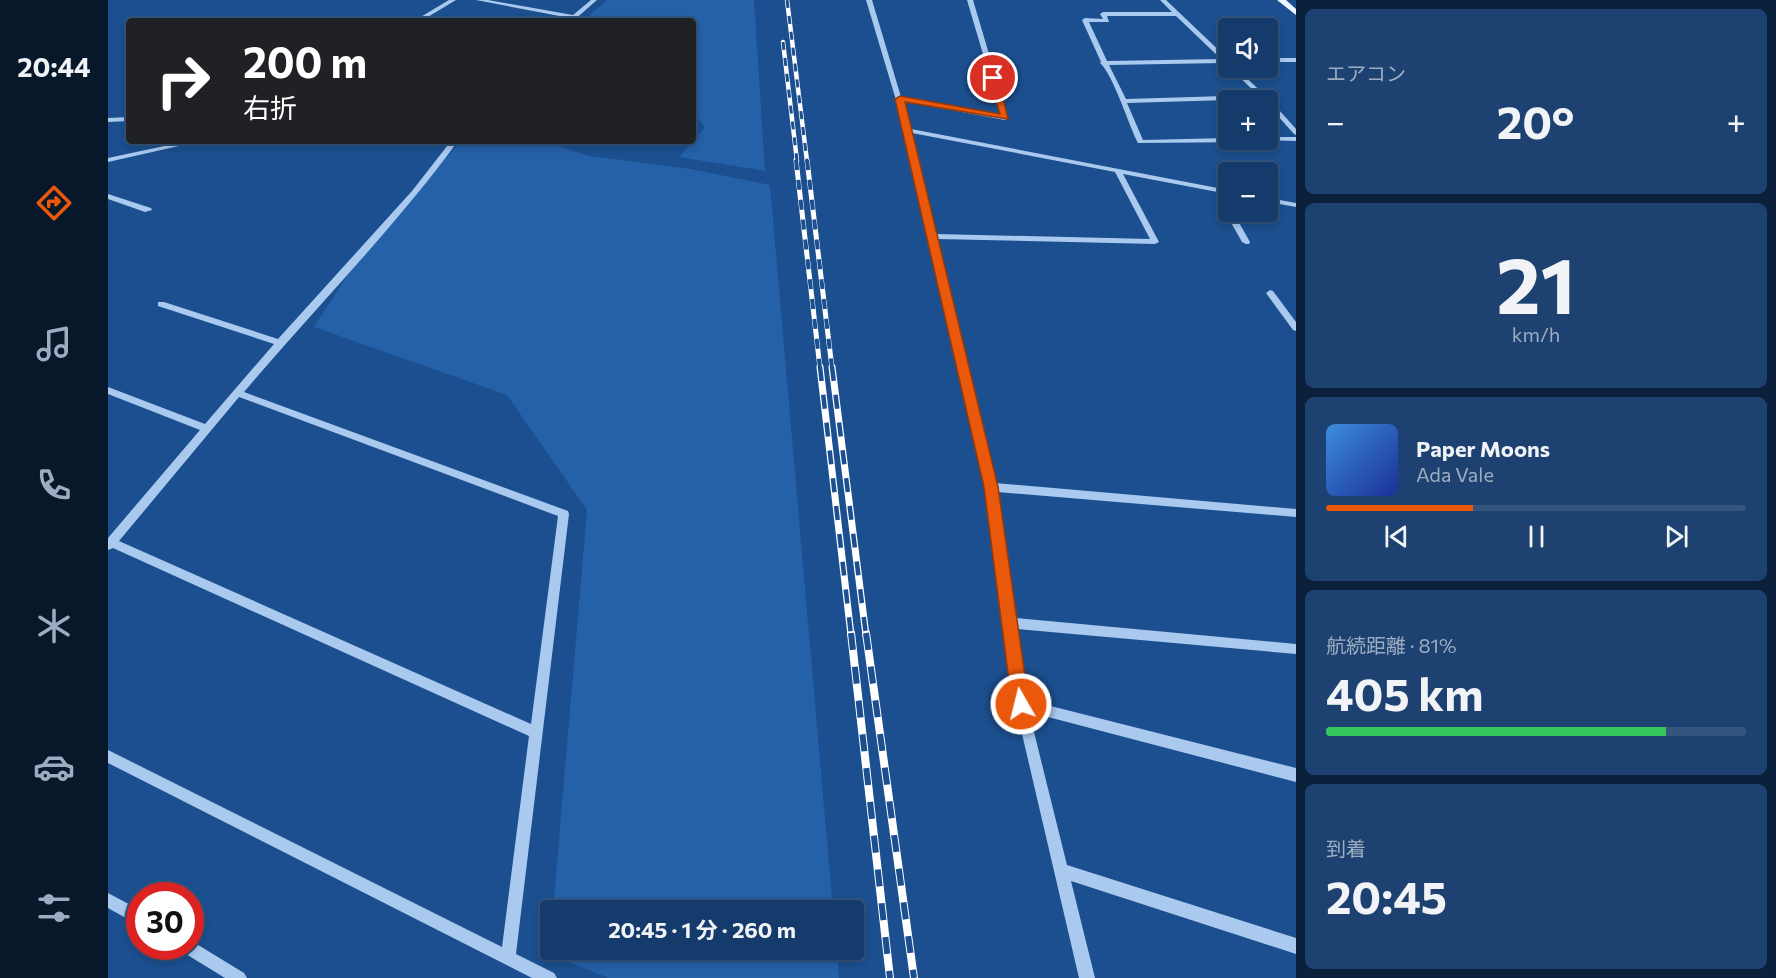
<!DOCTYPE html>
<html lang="ja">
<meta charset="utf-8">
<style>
body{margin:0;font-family:Commissioner,"Noto Sans JP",sans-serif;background:#1d4271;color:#f1f3f6;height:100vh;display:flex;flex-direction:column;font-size:22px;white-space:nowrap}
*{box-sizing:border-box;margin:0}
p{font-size:20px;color:#9dadc1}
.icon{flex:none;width:33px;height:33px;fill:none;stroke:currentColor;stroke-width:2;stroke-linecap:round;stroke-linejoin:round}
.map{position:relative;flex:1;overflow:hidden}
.side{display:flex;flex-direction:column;gap:9px;padding:9px;background:#0b203b;width:480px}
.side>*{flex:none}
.hud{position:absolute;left:18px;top:18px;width:570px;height:126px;border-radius:6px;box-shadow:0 3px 9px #0003,0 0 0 2px #33557e;background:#202124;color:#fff;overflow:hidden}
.tools{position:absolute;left:1110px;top:18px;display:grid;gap:12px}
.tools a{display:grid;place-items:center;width:60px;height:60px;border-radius:6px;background:#143b6b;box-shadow:0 3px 9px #0003,0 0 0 2px #33557e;font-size:30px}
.speed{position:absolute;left:18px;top:882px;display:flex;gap:12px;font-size:30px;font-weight:700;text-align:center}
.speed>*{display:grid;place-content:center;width:78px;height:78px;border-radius:50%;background:#143b6b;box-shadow:0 3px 9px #0003,0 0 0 2px #33557e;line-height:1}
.speed .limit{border:9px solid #d22;background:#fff;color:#111}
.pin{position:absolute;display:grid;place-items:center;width:51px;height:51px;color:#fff;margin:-26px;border:3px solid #fff;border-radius:50%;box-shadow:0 2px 6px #0007}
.me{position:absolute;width:66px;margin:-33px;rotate:352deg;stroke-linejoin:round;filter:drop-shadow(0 0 4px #0008)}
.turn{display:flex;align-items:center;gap:21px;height:126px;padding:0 18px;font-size:27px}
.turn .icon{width:78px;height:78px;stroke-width:2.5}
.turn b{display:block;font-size:42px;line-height:51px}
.big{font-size:45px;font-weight:700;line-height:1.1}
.side .tile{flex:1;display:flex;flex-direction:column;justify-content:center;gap:9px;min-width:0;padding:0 21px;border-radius:9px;background:#1d4271}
.side .dial{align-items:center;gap:0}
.dial b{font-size:78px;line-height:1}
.song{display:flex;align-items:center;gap:18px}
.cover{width:72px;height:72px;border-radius:9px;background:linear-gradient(135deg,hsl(210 70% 55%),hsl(230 70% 35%))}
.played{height:6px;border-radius:3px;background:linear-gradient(90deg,#ea580c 35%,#33557e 35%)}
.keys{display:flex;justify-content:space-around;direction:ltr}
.heat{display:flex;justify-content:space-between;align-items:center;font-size:33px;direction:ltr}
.charge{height:9px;border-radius:4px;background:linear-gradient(90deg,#34c759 81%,#33557e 0)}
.trip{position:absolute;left:432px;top:900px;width:324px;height:60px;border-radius:6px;background:#143b6b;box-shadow:0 3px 9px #0003,0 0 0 2px #33557e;font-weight:700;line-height:60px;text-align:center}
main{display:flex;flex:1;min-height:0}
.dock{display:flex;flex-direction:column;width:108px;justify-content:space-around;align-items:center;background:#08182b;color:#9dadc1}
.dock .icon{width:42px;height:42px}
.dock .on{color:#ea580c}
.dock b{font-size:27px;color:#f1f3f6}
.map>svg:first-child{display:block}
.green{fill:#2461a8}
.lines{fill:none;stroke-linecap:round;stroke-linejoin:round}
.minor{fill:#a9c9ee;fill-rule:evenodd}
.major{fill:#f0f6ff;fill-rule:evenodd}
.rail-far3-casing{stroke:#fff;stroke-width:4.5}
.rail-far2-casing{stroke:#fff;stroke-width:5}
.rail-far1-casing{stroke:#fff;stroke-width:7}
.rail-casing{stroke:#fff;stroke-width:8}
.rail-far3{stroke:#1b4f8f;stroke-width:3;stroke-dasharray:8;stroke-linecap:butt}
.rail-far2{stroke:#1b4f8f;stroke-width:4;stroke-dasharray:10;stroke-linecap:butt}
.rail-far1{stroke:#1b4f8f;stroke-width:4.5;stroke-dasharray:14;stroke-linecap:butt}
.rail{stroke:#1b4f8f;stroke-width:6;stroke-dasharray:17;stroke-linecap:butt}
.route{fill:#ea580c;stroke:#983908;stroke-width:1.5}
</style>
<main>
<nav class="dock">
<b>20:44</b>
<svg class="icon on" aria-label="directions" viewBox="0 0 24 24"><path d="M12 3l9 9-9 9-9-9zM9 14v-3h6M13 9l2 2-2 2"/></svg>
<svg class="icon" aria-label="music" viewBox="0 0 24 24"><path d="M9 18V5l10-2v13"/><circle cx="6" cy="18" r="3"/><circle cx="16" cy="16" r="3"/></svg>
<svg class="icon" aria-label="phone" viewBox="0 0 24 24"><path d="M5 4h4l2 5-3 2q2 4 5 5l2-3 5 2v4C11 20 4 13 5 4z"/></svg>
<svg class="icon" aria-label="climate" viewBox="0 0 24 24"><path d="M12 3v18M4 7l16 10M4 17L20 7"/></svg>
<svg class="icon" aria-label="car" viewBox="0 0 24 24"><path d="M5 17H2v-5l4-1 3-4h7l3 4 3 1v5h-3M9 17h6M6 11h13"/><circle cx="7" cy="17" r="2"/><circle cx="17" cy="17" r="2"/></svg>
<svg class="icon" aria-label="filters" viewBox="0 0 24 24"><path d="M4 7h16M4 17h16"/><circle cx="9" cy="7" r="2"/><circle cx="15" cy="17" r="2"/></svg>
</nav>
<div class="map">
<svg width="1188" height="978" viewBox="0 0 1188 978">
<rect width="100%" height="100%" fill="#1b4f8f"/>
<path class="green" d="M499,0H646L657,171L571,157L597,127L585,114V21H475Z
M353,141H435L481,156L583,169L662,185L725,910H445L479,510L399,395L206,327L254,253Z
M442,938V950H729L731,978H500L441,953Z"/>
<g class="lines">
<path class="minor" d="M341,0H348L313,21H306Z
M368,0H380L465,15L483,0H489L465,21H459L462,18Z
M758,0H764L793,97L893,115L859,0H865L900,118L897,120L795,101L803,129L1120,190V194L1015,174L1051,242L1047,244L829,239L887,483L1188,509V517L889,492L907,618L1188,644V654L909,629L919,700L1188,768V782L921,712L959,865L1188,938V954L963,881L987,978H971L907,704L878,487L797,130ZM804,133L1007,172L1042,239L828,234Z
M1052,0H1058L1120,59V65L1116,63L1001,65L1018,99L1150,95L1122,68H1128L1162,100L1188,129V135L1186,134L1160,105V100L1154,99L1019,103L1035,140L1120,138L1151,140L1148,142L1030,143C1021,126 1005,74 992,63L993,62L974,20L977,18L995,19L992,14L995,12H1064ZM999,16H1068L1113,59L999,61L981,22H1001Z
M1160,58H1188V62H1160Z
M21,117V121L0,122V118Z
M1160,137H1188V141L1158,140Z
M80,141H93L0,162V158Z
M343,141H350C285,230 207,308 136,392L460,511L461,514L408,954L446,973L449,978H424L0,763V750L394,947L421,736L5,548L0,550V538L92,430L0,394V387L97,424L166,344L50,306V302H56L170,339L304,191ZM131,397L450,516L423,724L11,541Z
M0,194L43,208L44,210L37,212L0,199Z
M1160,198L1188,203V207L1160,202Z
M1118,210L1125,212L1142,242L1141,244H1138L1134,242L1117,212Z
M1162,290L1165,291L1188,322V331L1185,330L1158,293Z
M0,893L32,910V926L0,908Z
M82,940L136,973L139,978H117L73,951L71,946H82Z"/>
<path class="major" d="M1169,0H1178L1188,9V15Z"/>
<g class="rail-far3-casing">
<path id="rail-far3" d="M679,0L699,161
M675,42L689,161"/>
</g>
<g class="rail-far2-casing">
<path id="rail-far2" d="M688,160L712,368
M699,160L724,368"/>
</g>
<g class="rail-far1-casing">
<path id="rail-far1" d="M712,367L743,635
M724,367L758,635"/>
</g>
<g class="rail-casing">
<path id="rail" d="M743,633L782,978
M758,633L806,978"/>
</g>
<use href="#rail-far3" class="rail-far3"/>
<use href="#rail-far2" class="rail-far2"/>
<use href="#rail-far1" class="rail-far1"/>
<use href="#rail" class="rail"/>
</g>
<path class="route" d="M885,76L890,78L900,119L797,102L890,487L921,704L918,709L913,711L907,709L904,704L876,487L787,99L792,96L892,114L881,78Z"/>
</svg>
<div class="tools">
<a><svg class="icon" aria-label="sound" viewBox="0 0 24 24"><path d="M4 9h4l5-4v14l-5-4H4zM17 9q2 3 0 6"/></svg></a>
<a>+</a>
<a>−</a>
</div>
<div class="speed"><div class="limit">30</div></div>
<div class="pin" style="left:885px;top:78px;background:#d93025"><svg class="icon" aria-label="arrive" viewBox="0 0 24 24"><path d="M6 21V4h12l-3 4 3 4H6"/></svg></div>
<svg class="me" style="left:913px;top:704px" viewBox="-20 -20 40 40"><circle r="17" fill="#ea580c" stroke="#fff" stroke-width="3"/><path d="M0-11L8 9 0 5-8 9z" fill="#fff"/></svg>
<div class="trip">20:45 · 1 分 · 260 m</div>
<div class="hud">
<div class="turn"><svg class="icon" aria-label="right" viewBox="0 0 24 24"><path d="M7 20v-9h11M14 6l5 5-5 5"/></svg><div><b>200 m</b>右折</div></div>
</div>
</div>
<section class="side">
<div class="tile"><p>エアコン</p>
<div class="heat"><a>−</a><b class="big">20°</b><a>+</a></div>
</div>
<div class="tile dial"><b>21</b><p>km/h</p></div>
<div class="tile">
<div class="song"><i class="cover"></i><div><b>Paper Moons</b><p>Ada Vale</p></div></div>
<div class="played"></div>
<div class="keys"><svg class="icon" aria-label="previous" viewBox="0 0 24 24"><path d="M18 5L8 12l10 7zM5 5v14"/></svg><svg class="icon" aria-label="pause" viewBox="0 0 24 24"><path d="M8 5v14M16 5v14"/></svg><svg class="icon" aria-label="next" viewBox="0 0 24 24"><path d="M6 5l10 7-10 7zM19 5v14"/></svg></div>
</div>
<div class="tile"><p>航続距離 · 81%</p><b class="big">405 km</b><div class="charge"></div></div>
<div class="tile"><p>到着</p><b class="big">20:45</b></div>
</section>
</main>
